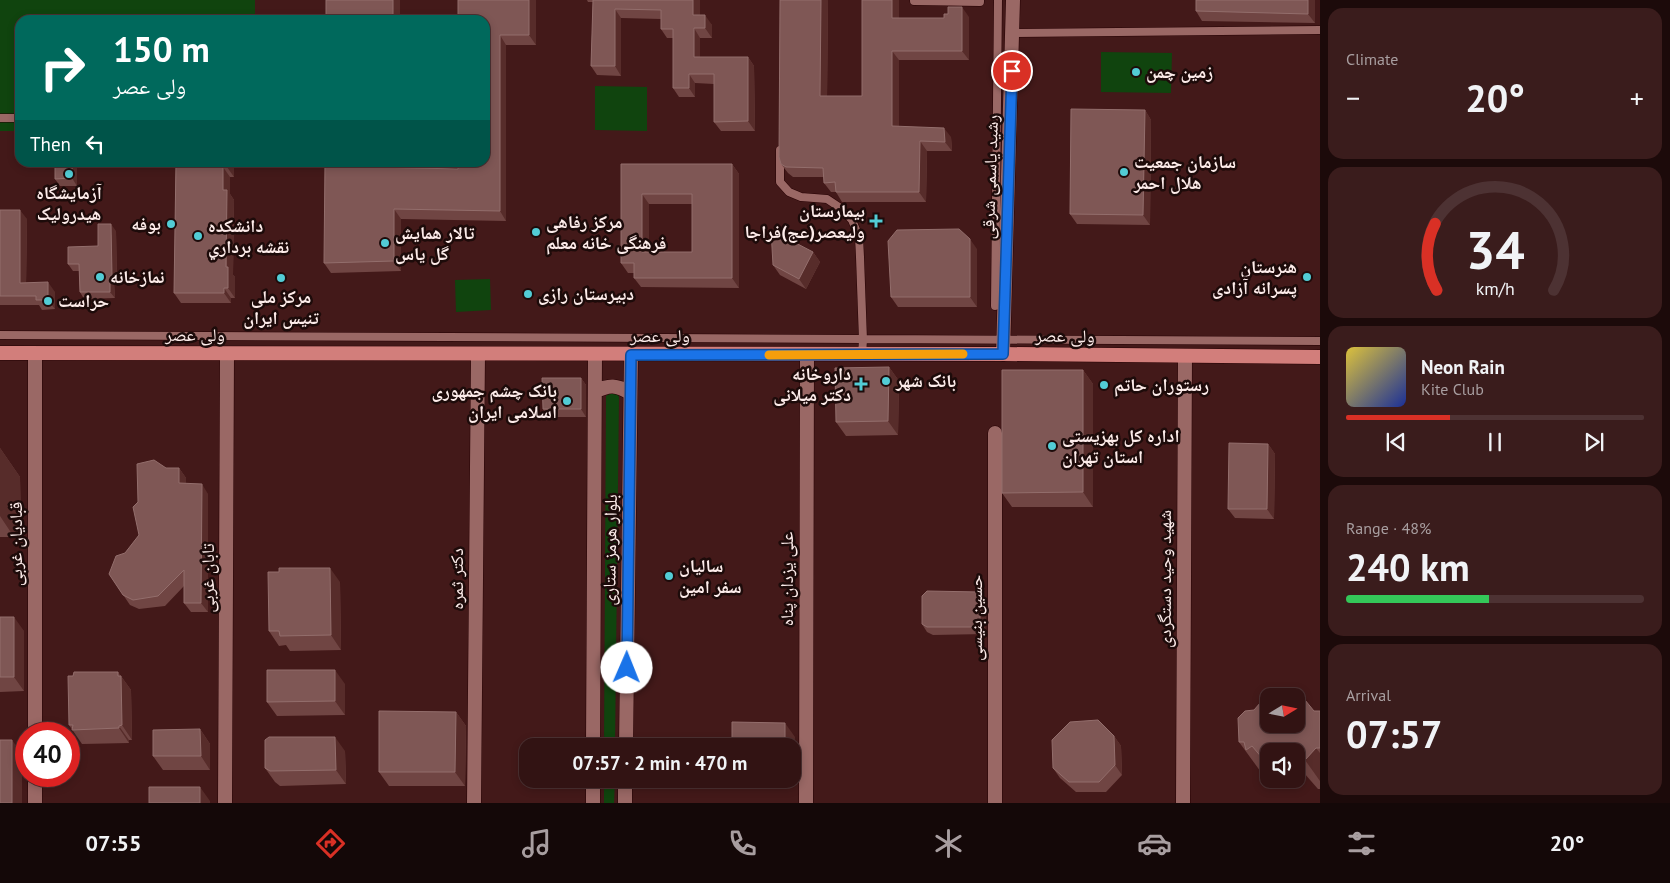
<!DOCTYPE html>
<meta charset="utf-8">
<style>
body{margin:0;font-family:"PT Sans","Noto Naskh Arabic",sans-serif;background:#3a1c1c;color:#f1f3f6;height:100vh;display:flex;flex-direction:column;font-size:19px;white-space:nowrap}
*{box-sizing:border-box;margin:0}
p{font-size:16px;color:#a89ea0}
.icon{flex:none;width:28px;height:28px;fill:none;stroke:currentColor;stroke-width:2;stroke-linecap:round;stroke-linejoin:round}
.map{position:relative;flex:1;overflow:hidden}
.sheet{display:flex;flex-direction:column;gap:8px;padding:8px;background:#1c0a0a;width:350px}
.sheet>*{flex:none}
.banner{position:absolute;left:15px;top:15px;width:475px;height:152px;border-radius:15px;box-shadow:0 2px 8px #0003,0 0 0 1px #4d3233;background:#00695c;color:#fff;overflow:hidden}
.needle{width:32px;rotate:80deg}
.fabs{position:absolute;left:1260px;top:688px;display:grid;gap:10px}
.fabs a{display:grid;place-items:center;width:45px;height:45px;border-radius:10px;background:#321313;box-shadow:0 2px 8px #0003,0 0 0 1px #4d3233;font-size:25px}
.speed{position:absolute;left:15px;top:722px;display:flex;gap:10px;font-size:25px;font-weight:700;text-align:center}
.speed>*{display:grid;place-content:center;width:65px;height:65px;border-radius:50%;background:#321313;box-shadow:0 2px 8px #0003,0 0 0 1px #4d3233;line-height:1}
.speed .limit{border:8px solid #d22;background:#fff;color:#111}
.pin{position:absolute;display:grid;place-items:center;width:42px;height:42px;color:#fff;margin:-21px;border:2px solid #fff;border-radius:50%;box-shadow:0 1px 5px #0007}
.me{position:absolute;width:55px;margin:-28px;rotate:1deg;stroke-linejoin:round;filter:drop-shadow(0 0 4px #0008)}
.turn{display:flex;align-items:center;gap:18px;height:105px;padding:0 15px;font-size:22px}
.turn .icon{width:65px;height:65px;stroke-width:2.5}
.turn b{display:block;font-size:35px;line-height:42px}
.then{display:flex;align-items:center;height:48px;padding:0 15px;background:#0003;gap:10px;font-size:19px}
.big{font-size:38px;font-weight:700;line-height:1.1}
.sheet .card{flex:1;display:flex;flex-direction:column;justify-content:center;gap:8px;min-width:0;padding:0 18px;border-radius:15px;background:#3a1c1c}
.sheet .dial{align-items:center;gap:0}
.dial svg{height:130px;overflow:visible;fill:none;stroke:#4d3233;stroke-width:7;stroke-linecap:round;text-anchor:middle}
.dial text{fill:#f1f3f6;stroke:none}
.song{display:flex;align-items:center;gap:15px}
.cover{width:60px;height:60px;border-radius:8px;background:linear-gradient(135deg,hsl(50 70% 55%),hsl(230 70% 35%))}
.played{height:5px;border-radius:2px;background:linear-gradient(90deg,#d93025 35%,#4d3233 35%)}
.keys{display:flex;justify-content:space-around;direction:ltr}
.heat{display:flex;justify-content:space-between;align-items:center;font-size:28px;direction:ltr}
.charge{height:8px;border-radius:4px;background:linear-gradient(90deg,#34c759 48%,#4d3233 0)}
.trip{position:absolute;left:519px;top:738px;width:282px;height:50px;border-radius:15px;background:#321313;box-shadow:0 2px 8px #0003,0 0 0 1px #4d3233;font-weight:700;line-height:50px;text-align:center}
.menu{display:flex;height:80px;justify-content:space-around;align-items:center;background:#140808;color:#a89ea0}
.menu .icon{width:35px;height:35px}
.menu .selected{color:#d93025}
.menu b{font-size:22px;color:#f1f3f6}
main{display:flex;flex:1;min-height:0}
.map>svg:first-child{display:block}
.green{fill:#10440e}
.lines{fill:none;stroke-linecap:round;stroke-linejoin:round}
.service-casing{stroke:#270204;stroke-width:9}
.minor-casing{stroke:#270204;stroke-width:15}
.tertiary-casing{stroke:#270204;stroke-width:15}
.secondary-casing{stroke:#270204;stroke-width:15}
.primary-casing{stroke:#270204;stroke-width:15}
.service{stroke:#9a6865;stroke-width:8}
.minor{stroke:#9a6865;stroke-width:14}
.tertiary{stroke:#9a6865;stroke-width:14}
.secondary{stroke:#9a6865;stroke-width:14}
.primary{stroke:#d27e7b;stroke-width:14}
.wall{fill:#704543;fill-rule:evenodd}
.shaded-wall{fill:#572c2a}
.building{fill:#7f5755;stroke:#936e6c;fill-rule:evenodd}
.route-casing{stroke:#114b97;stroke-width:12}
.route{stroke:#1a73e8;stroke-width:9}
.slow{stroke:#f59e0b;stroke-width:9}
.poi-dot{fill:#52ccd5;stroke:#1d0b0a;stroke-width:2}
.labels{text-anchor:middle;stroke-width:5;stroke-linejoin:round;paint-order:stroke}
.poi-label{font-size:18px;font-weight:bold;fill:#fdecea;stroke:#1d0b0a;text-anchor:start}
.street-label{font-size:18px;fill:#fdecea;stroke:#1d0b0a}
</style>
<main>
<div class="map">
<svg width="1320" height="803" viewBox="0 0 1320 803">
<rect width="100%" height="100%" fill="#431919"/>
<path class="green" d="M0,0H255V20H20V131H0Z
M1101,52L1172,53L1171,93L1101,92Z
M595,86L647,87V131L595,130Z
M490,279L491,310L456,312L455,280Z
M615,391L619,397L615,746H604L606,396Z
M604,779H615L614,803H604Z"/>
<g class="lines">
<g class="service-casing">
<path id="service" d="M914,1L980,2V0
M1013,33L1320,30
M0,118H20
M780,150V182L789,192L801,197L827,199L839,207L852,220L859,237L860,257L863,340L862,355
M995,306L998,0
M0,335L1320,341"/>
</g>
<g class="minor-casing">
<path id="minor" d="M35,354V734
M35,776V803
M225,803L227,354
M474,803L478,354
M806,803L807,355
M995,803V433"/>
</g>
<g class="tertiary-casing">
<path id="tertiary" d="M1003,354L1013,0
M595,392C609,384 617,385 630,393
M593,746L595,355
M626,746L631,355
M593,803V779
M625,803V779"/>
</g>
<g class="secondary-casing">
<path id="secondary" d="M1183,803L1185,356"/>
</g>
<g class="primary-casing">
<path id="primary" d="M0,353L1003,354L1320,357"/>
</g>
<use href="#service" class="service"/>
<use href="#minor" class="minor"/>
<use href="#tertiary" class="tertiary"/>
<use href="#secondary" class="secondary"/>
<use href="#primary" class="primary"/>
</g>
<path class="wall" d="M536,0V45H506V221L401,219V271L331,273L324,263L380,167L458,169L485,20Z
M587,0H700V15L712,25V38H700V57H748L754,66L755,131H721L714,122V84L695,83V97H679L673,88V38H667L661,29V19L621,18V76L597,75L591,66L593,2H588Z
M780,0H828L827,96H862V0H899V18H944L969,17V60H899V127L951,137L952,151H927L926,202H842L836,192H831L824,183V177H793L788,173L781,164Z
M1196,0H1315V23L1202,21L1196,11Z
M1145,110L1151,120L1150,225L1077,224L1070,214Z
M77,162V186H60L55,179Z
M176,162H234V177H230V194L234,200L233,275L235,277V298H231V303H181L174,293Z
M621,164H732L739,174V288L641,287L634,278V273H628L621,263ZM649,204H692V252H649Z
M0,210L27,219L26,283L55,292V309L42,310L39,305H0Z
M116,231L117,283H114L115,298L84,299L80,292L79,271H73L68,264L98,246Z
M977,249V307H898L891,297Z
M813,252L820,262L806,289L780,275L773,265Z
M889,367L899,381L898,435L846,436L836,422Z
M1083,370L1093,384V507H1012L1002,493Z
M581,378L586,385V417H548L543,409Z
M1268,444L1275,454L1274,519L1235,518L1228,509Z
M0,448L20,477L21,529L14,537H0Z
M166,468H179L186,478V484L208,494V612H191L184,603V586L165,606L139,609L130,605L109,574L139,535L138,502Z
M340,582L341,650L290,651L286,645L279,646L269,631Z
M980,592L986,600L985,634L933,635L927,632L922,624Z
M0,617L24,631V691L0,692Z
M118,672L131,690L132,740H129V743L82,744L69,725Z
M345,684V715L277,716L267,702Z
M1314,711H1320V789H1318L1304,773L1291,789H1284L1275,779H1296V751H1269V778L1266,779L1239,742L1269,724Z
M456,712L466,726L465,786H389L379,772Z
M200,729L210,744V770H163L153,756Z
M1114,736L1121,746L1122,775L1106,792H1076L1060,778L1053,768Z
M345,751L346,784L280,786L275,782L265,768Z"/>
<path class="shaded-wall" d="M393,0H400V20H393Z
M529,0H536V45L529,35Z
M693,0H700V25L693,15Z
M821,0H828L827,106L820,96Z
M892,0H899V28L892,18Z
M1308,0H1315V23L1308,14Z
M962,7L969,17V60L962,51Z
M615,9L621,18V76L615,66Z
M705,15L712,25V38L705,28Z
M694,28L700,38V66L694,57Z
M500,35L506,45V221L500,211Z
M892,51L899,60V136L892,126Z
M748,57L754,66L755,131L748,121Z
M689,74L695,83V97L689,88Z
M1145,110L1151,120L1150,225L1143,215Z
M944,128L951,137L952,151L945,142Z
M920,141L927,151L926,202L919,192Z
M72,162H77V186L72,178Z
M227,162H234V177L227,167Z
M373,162H380V177L373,167Z
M732,164L739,174V288L732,278Z
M223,167L230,177V194L234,200L233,275L235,277V298L228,288L223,190Z
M642,194L649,204V262L642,252Z
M394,209L401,219V271L394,261Z
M20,210L27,219L26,292L20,283Z
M111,224L116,231L117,283L112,276Z
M970,239L977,249V307L970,297Z
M813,252L820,262L806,289L799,279Z
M110,276L114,283L115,298L110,292Z
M48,282L55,292V309L48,300Z
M224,288L231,298V303L224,293Z
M889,367L899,381L898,435L888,421Z
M1083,370L1093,384V507L1083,492Z
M581,378L586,385V417L581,409Z
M1268,444L1275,454L1274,519L1267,509Z
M0,448L20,477L21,529L14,537L0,516Z
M179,468L186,478V493L179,483Z
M202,484L208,494V612L201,603Z
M330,568L340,582L341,650L331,635Z
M980,592L986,600L985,634L980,627Z
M14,617L24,631V691L14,677Z
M335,670L345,684V715L335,701Z
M118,672L131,690L132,740L122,725Z
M456,712L466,726L465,786L455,772Z
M785,723L795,737L794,761L792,759V746H785Z
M119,726L129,740V743L119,728Z
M200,729L210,744V770L201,756Z
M1114,736L1121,746L1122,775L1115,765Z
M335,737L345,751L346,784L336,770Z
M12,740L22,754V803H12Z
M1284,744L1289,751H1278Z
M1316,748L1320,753V781L1305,760Z
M1296,761L1304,773L1291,789L1284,779H1296Z
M200,787L210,801V803H200Z"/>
<path class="building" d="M326,0H393V20H326Z
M458,0H529V35H500V211L394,209V261L324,263L325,162H373V167L458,169V162H485V20H458Z
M593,0H693V15H705V28H694V57H748V121L714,122V74H689V88H673V29H661V10L615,9V66H591Z
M780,0H821L820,96H862V0H892V18H944V14H948V7H962V51H892V126L944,128L945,142L920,141L919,192H836L835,182L824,183L823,168L786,167L781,164L779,157Z
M1196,0H1308V14L1196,11Z
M1071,109L1145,110L1143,215L1070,214Z
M55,162H72V178L55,179Z
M176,162H227V167H223V190H227L226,267H228V288H224V293H174Z
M621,164H732V278H634V263H621ZM642,194H692V252H642Z
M0,210H20V283L48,282V300H36V296H0Z
M98,224H111L112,276H110V292H80L79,264H68V247L98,246Z
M959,229L970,239V297H891L888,241L897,230Z
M771,230L813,252L799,279L773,265Z
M889,367L888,421L836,422L835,368Z
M1002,370H1083V492L1002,493Z
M542,378H581V409H543Z
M1229,443L1268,444L1267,509H1228Z
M154,460L166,468H179V483L202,484L201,603H184V570L158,596L133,600L123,595L109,574L116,556L125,553L139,535L133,507L138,502L137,464Z
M279,568H330L331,635L280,636L279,631H269L268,572H279Z
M927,591L980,592V627H927L922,624V596Z
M0,617H14V677H0Z
M267,670H335V701L267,702Z
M74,672H118V676H121L122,725L119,726V728L72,730L73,725H69L68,676H73Z
M1305,700L1314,711H1320V748H1316L1305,760H1298L1296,758V751H1291L1284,744L1278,751H1269V759H1263L1252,746L1246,750L1244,742H1239L1238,718L1245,711L1254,710L1261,702L1269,701V724H1296V702L1298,701Z
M379,711L456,712L455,772H379Z
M1098,720L1114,736L1115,765L1099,782H1069L1053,768L1052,740L1070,722Z
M732,722L785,723V746H732Z
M200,729L201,756H153V730Z
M269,737H335L336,770L270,771L265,768V740Z
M0,740H12V803H0Z
M149,787H200V803H149Z"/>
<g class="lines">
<g class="route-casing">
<path id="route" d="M627,668L631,355L1003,354L1012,71"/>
</g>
<use href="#route" class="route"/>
<path class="slow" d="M769,355L963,354"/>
</g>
<g class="poi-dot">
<circle cx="1136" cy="72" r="5"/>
<circle cx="1124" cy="172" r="5"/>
<circle cx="69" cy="174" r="5"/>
<path d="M873.5 213.5h5v5h5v5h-5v5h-5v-5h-5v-5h5z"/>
<circle cx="171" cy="224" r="5"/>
<circle cx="536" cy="232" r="5"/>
<circle cx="198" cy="236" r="5"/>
<circle cx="385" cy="243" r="5"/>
<circle cx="100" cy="277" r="5"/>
<circle cx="1307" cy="277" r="5"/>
<circle cx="281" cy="278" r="5"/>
<circle cx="528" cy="294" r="5"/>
<circle cx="48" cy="301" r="5"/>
<circle cx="886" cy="381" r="5"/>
<path d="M858.5 376.5h5v5h5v5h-5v5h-5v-5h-5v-5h5z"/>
<circle cx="1104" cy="385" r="5"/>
<circle cx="567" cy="401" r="5"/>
<circle cx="1052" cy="446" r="5"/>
<circle cx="669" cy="576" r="5"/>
</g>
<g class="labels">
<g class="poi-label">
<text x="1146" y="78">زمین چمن</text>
<text x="1134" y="168">سازمان جمعیت<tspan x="1134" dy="21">هلال احمر</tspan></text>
<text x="69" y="199" text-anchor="middle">آزمایشگاه<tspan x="69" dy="21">هیدرولیک</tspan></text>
<text x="865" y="217" text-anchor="end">بیمارستان<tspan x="865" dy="21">ولیعصر(عج)فراجا</tspan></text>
<text x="546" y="228">مرکز رفاهی<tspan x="546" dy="21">فرهنگی خانه معلم</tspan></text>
<text x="161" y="230" text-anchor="end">بوفه</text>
<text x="208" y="232">دانشكده<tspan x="208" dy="21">نقشه برداري</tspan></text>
<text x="395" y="239">تالار همایش<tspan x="395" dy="21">گل یاس</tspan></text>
<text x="1297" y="273" text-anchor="end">هنرستان<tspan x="1297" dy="21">پسرانه آزادی</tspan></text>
<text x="110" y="283">نمازخانه</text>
<text x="538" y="300">دبیرستان رازی</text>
<text x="281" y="303" text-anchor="middle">مرکز ملی<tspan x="281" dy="21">تنیس ایران</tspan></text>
<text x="58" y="307">حراست</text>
<text x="851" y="380" text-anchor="end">داروخانه<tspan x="851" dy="21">دکتر میلانی</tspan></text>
<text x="896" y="387">بانک شهر</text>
<text x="1114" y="391">رستوران حاتم</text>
<text x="557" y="397" text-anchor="end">بانک چشم جمهوری<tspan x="557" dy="21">اسلامی ایران</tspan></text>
<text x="1062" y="442">اداره کل بهزیستی<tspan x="1062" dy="21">استان تهران</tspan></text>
<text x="679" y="572">سالیان<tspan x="679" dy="21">سفر امین</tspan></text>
</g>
<g class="street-label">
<text transform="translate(990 177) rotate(-88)" y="6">رشید یاسمی شرقی</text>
<text x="195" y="341">ولی عصر</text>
<text x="660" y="342">ولی عصر</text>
<text transform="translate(1065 336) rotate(1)" y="6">ولی عصر</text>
<text transform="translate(16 544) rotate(-90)" y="6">قبادیان غربی</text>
<text transform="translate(610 550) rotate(-89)" y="6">بلوار هرمز ستاری</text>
<text transform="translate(208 578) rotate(-90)" y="6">تابان غربی</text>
<text transform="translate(457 579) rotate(-90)" y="6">دکتر ثمره</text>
<text transform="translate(787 579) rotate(-90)" y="6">علی یزدان پناه</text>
<text transform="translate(1165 579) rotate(-90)" y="6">شهید وحید دستگردی</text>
<text transform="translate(976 618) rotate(-90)" y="6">حسین بنیسی</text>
</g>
</g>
</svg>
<div class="fabs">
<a><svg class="needle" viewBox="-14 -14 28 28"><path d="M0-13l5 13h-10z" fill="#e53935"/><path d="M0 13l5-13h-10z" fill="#a89ea0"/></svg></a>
<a><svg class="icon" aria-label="sound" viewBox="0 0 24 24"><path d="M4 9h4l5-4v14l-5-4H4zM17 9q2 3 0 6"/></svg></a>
</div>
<div class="speed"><div class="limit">40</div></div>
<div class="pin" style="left:1012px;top:71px;background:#d93025"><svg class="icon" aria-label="arrive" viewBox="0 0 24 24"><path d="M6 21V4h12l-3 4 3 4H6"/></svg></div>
<svg class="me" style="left:627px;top:668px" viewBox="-20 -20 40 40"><circle r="19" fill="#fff"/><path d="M0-13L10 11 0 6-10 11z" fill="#1a73e8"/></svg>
<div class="trip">07:57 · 2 min · 470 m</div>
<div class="banner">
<div class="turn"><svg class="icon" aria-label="right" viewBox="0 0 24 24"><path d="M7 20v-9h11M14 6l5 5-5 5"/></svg><div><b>150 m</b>ولی عصر</div></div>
<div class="then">Then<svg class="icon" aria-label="left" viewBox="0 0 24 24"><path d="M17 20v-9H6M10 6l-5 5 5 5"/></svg></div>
</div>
</div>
<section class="sheet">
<div class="card"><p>Climate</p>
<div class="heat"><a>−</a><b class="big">20°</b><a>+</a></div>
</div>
<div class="card dial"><svg viewBox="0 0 100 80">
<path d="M14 69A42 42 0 1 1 86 69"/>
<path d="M14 69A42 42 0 0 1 13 28" stroke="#d93025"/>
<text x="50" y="56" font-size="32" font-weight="700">34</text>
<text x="50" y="72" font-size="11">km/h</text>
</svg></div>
<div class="card">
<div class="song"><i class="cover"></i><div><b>Neon Rain</b><p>Kite Club</p></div></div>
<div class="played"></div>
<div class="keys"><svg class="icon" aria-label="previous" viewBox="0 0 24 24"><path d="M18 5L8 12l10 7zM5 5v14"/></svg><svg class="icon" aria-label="pause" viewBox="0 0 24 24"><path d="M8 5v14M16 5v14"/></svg><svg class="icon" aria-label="next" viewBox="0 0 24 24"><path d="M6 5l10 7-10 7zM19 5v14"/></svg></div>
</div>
<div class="card"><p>Range · 48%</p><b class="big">240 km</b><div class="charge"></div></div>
<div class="card"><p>Arrival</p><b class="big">07:57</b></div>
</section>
</main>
<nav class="menu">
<b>07:55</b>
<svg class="icon selected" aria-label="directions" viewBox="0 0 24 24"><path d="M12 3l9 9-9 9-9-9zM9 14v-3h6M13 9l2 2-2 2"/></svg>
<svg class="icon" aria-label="music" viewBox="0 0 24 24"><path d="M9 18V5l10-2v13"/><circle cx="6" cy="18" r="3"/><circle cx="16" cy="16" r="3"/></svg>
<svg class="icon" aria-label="phone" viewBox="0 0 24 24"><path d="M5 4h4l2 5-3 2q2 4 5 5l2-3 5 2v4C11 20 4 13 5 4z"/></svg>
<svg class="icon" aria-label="climate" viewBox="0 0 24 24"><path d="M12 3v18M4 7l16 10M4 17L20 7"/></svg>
<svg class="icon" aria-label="car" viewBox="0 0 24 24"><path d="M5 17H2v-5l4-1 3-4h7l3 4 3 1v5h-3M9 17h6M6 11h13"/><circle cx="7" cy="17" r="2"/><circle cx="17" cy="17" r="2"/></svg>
<svg class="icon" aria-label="filters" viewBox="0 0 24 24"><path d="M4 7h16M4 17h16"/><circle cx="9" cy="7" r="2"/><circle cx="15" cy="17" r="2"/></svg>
<b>20°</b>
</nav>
